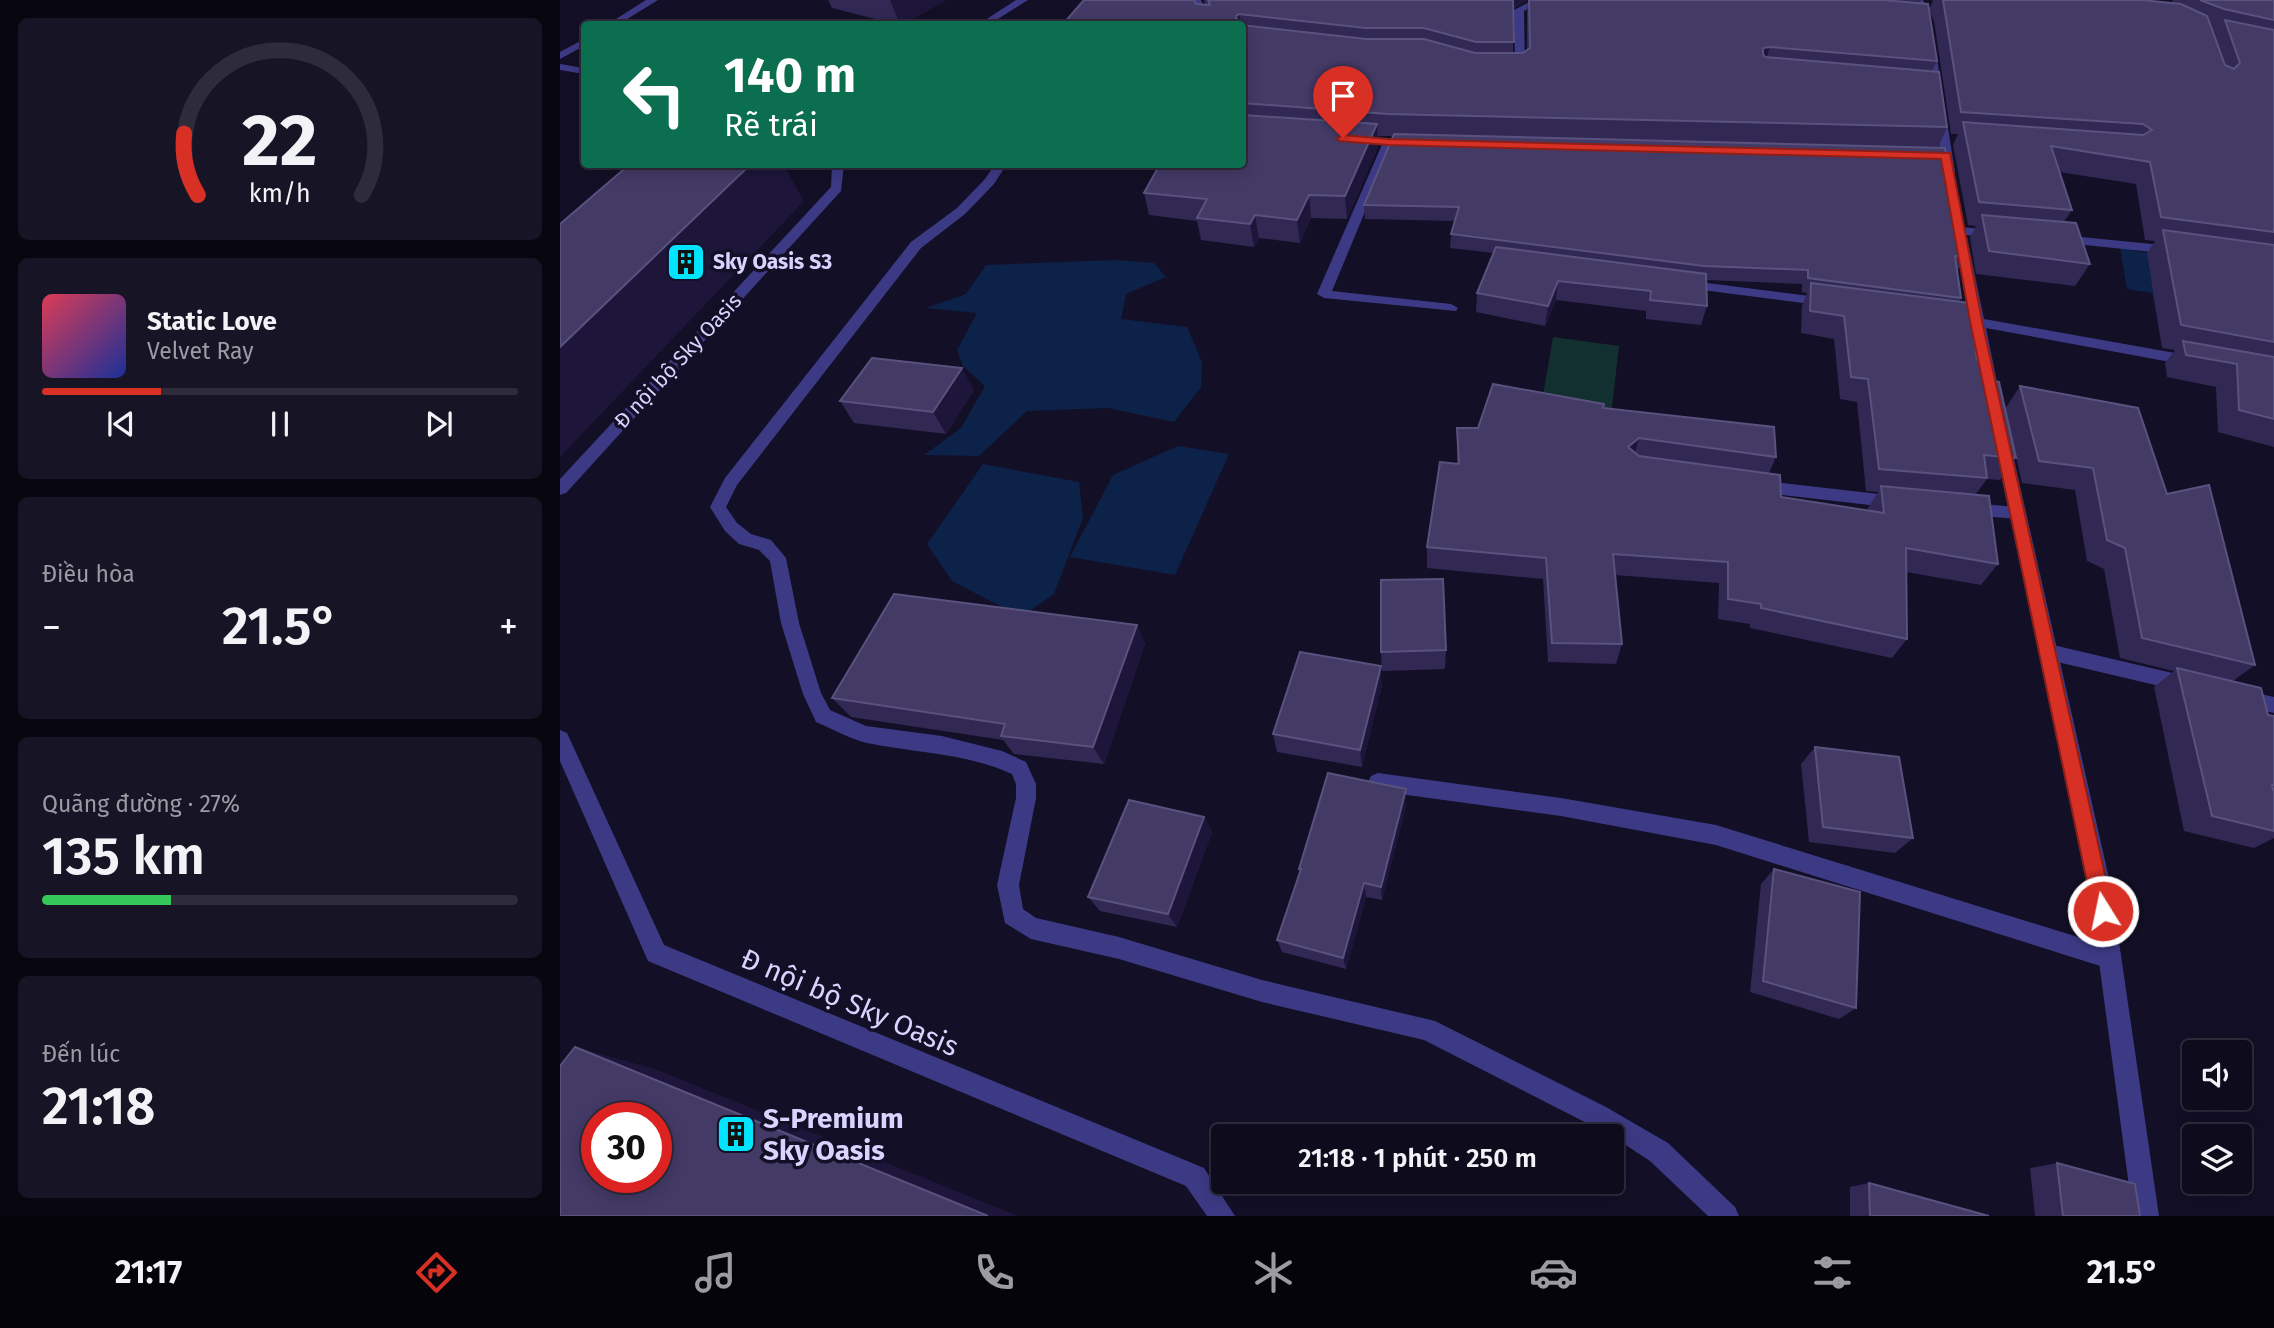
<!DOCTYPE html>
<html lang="vi">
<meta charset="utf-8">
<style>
body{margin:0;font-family:"Fira Sans",sans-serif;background:#171425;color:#f1f3f6;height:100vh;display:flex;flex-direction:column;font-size:26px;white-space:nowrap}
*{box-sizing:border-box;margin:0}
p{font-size:23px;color:#9b9ba3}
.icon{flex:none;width:38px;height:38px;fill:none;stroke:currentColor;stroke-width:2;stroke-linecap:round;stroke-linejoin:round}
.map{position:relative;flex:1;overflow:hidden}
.details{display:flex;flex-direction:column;gap:18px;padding:18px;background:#08060f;width:560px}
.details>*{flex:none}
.top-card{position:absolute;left:21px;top:21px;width:665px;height:147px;border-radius:7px;box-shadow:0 4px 18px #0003,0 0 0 2px #2e2b3b;background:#0b6e4f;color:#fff;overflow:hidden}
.controls{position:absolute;left:1622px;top:1040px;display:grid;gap:14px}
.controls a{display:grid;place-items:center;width:70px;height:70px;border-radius:7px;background:#0e0b1c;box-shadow:0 4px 18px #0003,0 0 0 2px #2e2b3b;font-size:35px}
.speed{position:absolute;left:21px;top:1102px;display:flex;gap:14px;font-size:35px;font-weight:700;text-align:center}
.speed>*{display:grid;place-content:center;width:91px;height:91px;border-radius:50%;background:#0e0b1c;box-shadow:0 4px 18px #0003,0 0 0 2px #2e2b3b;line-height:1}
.speed .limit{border:10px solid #d22;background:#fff;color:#111}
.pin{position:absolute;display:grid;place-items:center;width:60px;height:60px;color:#fff;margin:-72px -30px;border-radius:50% 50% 50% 0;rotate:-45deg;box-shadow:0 0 7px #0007}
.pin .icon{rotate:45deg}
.me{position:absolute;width:77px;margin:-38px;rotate:350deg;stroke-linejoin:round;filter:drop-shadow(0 0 5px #0008)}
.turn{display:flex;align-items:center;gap:24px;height:147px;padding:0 28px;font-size:32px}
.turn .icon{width:91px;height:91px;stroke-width:2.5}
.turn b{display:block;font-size:49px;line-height:60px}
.big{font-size:52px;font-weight:600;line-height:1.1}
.details .widget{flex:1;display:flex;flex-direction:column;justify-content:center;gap:10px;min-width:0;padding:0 24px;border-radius:10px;background:#171425}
.details .dial{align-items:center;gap:0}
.dial svg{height:182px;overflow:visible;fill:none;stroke:#2e2b3b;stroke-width:7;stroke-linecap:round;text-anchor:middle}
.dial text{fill:#f1f3f6;stroke:none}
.song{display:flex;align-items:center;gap:21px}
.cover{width:84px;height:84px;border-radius:10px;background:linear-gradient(135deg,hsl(350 70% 55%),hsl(230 70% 35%))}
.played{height:7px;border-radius:4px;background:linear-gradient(90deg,#d93025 25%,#2e2b3b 25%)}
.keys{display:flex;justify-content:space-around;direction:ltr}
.heat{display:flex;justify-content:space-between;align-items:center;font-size:38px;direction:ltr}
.charge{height:10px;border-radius:5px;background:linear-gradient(90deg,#34c759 27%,#2e2b3b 0)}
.trip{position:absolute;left:651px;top:1124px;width:413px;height:70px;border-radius:7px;background:#0e0b1c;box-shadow:0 4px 18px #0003,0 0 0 2px #2e2b3b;font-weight:600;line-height:70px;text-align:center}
.tab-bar{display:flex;height:112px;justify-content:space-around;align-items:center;background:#06040b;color:#9b9ba3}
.tab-bar .icon{width:49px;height:49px}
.tab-bar .active{color:#d93025}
.tab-bar b{font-size:32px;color:#f1f3f6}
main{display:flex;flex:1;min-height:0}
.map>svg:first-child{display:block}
.green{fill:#12302f}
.water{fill:#0c2248}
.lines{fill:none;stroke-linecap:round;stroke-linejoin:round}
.service{fill:#3d3a85;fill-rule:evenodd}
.minor{fill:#3d3a85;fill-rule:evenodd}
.wall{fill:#312854;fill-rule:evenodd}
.shaded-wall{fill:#1d163a}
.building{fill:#433a66;stroke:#5a527e;stroke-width:2;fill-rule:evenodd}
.route{fill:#d93025;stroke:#8d1f18;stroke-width:2}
.labels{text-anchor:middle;stroke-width:7;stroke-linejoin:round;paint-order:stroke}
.far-poi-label{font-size:21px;font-weight:bold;fill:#d9d4ff;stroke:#130f26;text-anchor:start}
.far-street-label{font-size:21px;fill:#d9d4ff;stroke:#130f26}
.near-street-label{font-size:28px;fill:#d9d4ff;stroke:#130f26}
.near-poi-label{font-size:28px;font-weight:bold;fill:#d9d4ff;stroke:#130f26;text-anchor:start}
</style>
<main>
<section class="details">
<div class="widget dial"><svg viewBox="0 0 100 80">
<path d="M14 69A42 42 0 1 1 86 69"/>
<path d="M14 69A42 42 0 0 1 8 42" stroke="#d93025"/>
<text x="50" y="56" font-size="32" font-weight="700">22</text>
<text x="50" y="72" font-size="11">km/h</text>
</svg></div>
<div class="widget">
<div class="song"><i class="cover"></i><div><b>Static Love</b><p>Velvet Ray</p></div></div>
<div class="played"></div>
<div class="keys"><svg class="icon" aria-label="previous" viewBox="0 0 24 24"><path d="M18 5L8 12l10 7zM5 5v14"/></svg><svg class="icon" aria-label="pause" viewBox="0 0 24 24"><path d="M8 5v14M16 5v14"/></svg><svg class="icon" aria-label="next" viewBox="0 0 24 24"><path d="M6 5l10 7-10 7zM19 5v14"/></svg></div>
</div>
<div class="widget"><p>Điều hòa</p>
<div class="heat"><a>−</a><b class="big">21.5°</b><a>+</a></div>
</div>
<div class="widget"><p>Quãng đường · 27%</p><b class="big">135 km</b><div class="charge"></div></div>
<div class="widget"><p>Đến lúc</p><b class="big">21:18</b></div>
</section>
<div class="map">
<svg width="1714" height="1216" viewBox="0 0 1714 1216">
<rect width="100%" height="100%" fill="#130f26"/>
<path class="green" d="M993,337L1059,346L1051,416L981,407Z"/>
<path class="water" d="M1560,248L1644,263L1635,352L1602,346L1592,293L1567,289Z
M555,260L594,263L606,277L566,294L561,319L627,327L642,362L641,387L614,422L548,408L467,411L419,456L364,455L401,428L425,386L403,366L397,350L417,313L366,308L406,294L426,265Z
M618,446L669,454L615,575L510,557L553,475Z
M423,464L519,482L523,518L494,594L461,617L392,581L367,544Z"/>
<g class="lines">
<path class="service" d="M631,0H641L652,24H642Z
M973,0H986L964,11L965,70L960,73L949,71V67L955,66L954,10Z
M0,64L24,68V74L0,70Z
M824,140L834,142L772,291L891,304L898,308L896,311L764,298L757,294Z
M1400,227L1435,230L1441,234L1435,238L1396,234L1394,231Z
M1501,235L1612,246L1618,250L1612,254L1496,242V236Z
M1197,480L1336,496L1344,502L1336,508L1197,492L1189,486Z
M1409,503L1458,507L1466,513L1458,519L1409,515L1401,509Z
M1489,644L1625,676L1632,678L1634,684L1632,690L1625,692L1489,660L1483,657L1480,652L1483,647Z
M1683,690L1714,697V713L1676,704L1674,698L1676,692Z
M818,773L1001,798L1156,825L1550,947L1558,950L1561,958L1558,966L1550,969L1156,845L1001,816L818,791L811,788L808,782L811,776Z"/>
<path class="minor" d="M86,0H98L59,24H48Z
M456,0H468L430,24H419Z
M1353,0H1363L1371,21L1395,172L1389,176L1383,172L1361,21Z
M24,39V46L0,59V52Z
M795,136L854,140L860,143L854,146L791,141V137Z
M272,164H284L281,191L6,493L0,495V479L271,187Z
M435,164H447L434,184L405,214L361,248L177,485L166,507L177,523L191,534L211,540L226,558L239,623L261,693L270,710L306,726L382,736L442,751L466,762L476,784V798L459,885L463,909L476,918L559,937L702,980L875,1021L1046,1107L1108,1143L1175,1207L1179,1216H1148L1090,1161L1052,1136L864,1040L702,1002L559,959L471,939L445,923L437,885L456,798V784L452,774C407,753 355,753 307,743C290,739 273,729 256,722L243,694L221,623L210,561L199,550L179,544L165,531L150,507L165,478L351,242L397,208L425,179Z
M1401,233L1407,237L1424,319L1632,356L1639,361L1632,366L1426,328L1441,402L1439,406H1429L1412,326L1400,323L1398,320L1400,317L1410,316L1395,237Z
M1124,280L1266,298L1273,302L1266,306L1119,287V281Z
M1443,440L1451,446L1551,887L1599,1216H1573L1529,887L1435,446Z
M0,730L7,733L104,945L644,1168L675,1216H647L626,1186L88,961L0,761Z"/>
</g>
<path class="wall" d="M268,0H386L344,24H335L272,8Z
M644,0H1361L1360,4L1377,61L1372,71L1387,127L1378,148L1405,257L1397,271L1401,298L1399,302L1417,360L1426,380L1456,458L1440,480L1427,479L1415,495L1438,564L1421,585L1346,572L1347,639L1332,658L1190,628V624L1158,619L1159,583L1055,575L1062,644L1056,664L988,662L983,579L867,568V547L897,464V428H918L1043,408L1216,457L1209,473L1221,497L1308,510V508L1318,492L1306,491L1297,402L1280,399L1274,339L1241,333L1242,306L1247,293L1242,292V284L1146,280L1147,306L1141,325L1086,319V311L996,300L985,326L916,312L917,293L934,253L890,248L891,234L895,221L805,219L804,205L833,136H818V147L787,219L751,218L740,243L699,238L694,247L641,240L637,221L589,215L584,193L682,164V24H503L636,4H645ZM968,0L967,13V50L963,53H953V9Z
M1373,0H1582L1611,3L1613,0H1714V447L1658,432L1656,387L1607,377L1605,363L1615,350L1602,348L1587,253L1595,241L1585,240L1576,184L1499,172L1512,210L1504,222L1530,264L1515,286L1416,274L1410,238L1416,226L1408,225L1393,145L1398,134H1391L1374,21L1369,10Z
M1460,386L1607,494L1695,665L1673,681L1708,715L1714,716V838L1694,848L1624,831L1594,687L1614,671L1560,658L1544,569L1527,561L1515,490L1462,483L1445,409Z
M414,390L386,434L294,423L280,401Z
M577,625L585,644L544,764L454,754L443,740L291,717L272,698Z
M886,650L885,669L822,671L821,652Z
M822,685L802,767L717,752L713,734Z
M1255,747L1353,838L1335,853L1249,842L1241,764Z
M846,806L822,900L806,897L786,969L722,952L717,940L740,873L739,869Z
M644,817L652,832L617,927L540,911L528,897Z
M1214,869L1296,1008L1279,1019L1190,992L1201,884Z
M1497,1163L1580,1216H1475L1470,1168Z
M1309,1183L1429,1216H1290V1187Z"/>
<path class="shaded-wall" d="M330,0H386L344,24H340Z
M952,0H968L951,10Z
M679,14L681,24H677L676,16Z
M1210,47L1203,68L1197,70L1203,48Z
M817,124L818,147L787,219L785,196Z
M191,164H223L244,201L0,457V347Z
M749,195L751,218L740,243L737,220Z
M695,215L699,238L694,247L690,224Z
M998,281L996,300L985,326L988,306Z
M402,368L414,390L386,434L373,412Z
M1079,438L1073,460L1068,447Z
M577,625L585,644L544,764L533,747Z
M821,666L822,685L802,767L800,750Z
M846,789V806L822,900L821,887Z
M644,817L652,832L617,927L608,914Z
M804,883L806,897L786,969L783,958Z
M15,1047L95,1069L458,1216H428Z"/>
<path class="building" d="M524,0H634L636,4L650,5L648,0H953L954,42H916L864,28H806L679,14L676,16L678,24H503Z
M969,0H1323L1368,4L1377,61L1210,47L1203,48V54L1205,57L1379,72L1387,127L828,114L682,103V25L806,39H864L915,53H963L970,48Z
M1383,0H1582L1621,4L1647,16L1665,65L1674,69L1680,63L1665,20L1714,30V232L1601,217L1590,162L1491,146L1512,210L1419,202L1403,122L1583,135L1592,130L1583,124L1401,112Z
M1640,0H1714V20L1664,9Z
M682,115L817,124L785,196L749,195L737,220L695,215L690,224L637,218L647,199L584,193L600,164H682Z
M834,134L1385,148L1405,257L1395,256L1401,298L1248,278V270L1144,266L891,234L899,207L804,205Z
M70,164H191L0,347V224Z
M1422,215L1516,223L1530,264L1429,251Z
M1603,230L1714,245V342L1621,325Z
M936,247L1146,274L1147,306L1090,300L1091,291L998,281L988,306L917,293Z
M1251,283L1409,303L1417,360L1422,361L1426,380L1439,382L1456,458L1424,455L1427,478L1319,469L1308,379L1291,377L1284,316L1250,311Z
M1623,341L1714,357V419L1679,410L1677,364L1626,355Z
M312,358L402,368L373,412L280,401Z
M933,384L1044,404L1043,408L1214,427L1216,457L1079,438L1068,447L1079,456L1220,475L1221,497L1324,513L1321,486L1429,496L1438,564L1346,548L1347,639L1201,608V604L1168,599V562L1053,554L1062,644L992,643L986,558L867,547L880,462L899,464L897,428H918Z
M1460,386L1578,408L1607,494L1649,485L1695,665L1582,638L1565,548L1547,540L1533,468L1479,461Z
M883,579L886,650L821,652V580Z
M334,594L577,625L533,747L441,736L445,724L272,698Z
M740,652L821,666L800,750L713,734Z
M1617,668L1701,688L1708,715L1714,716V785H1712L1714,793V831L1652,816Z
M1255,747L1339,757L1353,838L1263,827Z
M768,773L846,789L821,887L804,883L783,958L717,940L741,869H739Z
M569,800L644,817L608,914L528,897Z
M1214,869L1300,892L1296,1008L1203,981Z
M15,1047L428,1216H0V1066ZM37,1118H96V1178H37Z
M1497,1163L1575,1184L1580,1216H1503Z
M1309,1183L1429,1216H1310Z"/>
<path class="route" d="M783,135L828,139L1390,153L1422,321L1553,911L1550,917L1543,920L1536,917L1533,911L1410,321L1381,159L828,145L779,141L777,138Z"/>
<defs>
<g id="building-square" transform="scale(2.0125)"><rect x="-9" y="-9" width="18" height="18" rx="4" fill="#00e5ff" stroke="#130f26"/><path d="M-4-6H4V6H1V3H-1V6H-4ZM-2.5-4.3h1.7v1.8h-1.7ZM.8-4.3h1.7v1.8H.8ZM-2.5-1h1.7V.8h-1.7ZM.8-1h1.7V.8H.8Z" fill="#111"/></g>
</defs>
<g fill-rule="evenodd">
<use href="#building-square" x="126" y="262"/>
<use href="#building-square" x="176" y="1134"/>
</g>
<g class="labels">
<g class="far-poi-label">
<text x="153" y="269">Sky Oasis S3</text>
</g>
<g class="far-street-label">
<text transform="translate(118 361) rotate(-47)" y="7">Đ nội bộ Sky Oasis</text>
</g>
<g class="near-street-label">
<text transform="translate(290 1002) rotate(23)" y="10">Đ nội bộ Sky Oasis</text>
</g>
<g class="near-poi-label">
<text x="203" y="1128">S-Premium<tspan x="203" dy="32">Sky Oasis</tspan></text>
</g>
</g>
</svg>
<div class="controls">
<a><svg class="icon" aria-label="sound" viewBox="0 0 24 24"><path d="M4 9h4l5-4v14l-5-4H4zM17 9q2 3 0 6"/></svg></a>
<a><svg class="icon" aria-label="layers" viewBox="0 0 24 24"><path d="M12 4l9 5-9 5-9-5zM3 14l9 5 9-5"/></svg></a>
</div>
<div class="speed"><div class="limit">30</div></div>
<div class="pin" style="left:783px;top:138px;background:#d93025"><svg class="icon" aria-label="arrive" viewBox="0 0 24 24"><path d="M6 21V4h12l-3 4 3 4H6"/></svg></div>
<svg class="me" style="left:1543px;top:911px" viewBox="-20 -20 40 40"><circle r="17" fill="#d93025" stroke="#fff" stroke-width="3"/><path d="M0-11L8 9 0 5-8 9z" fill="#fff"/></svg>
<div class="trip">21:18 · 1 phút · 250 m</div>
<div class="top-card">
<div class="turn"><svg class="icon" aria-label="left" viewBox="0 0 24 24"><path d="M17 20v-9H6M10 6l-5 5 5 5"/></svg><div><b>140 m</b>Rẽ trái</div></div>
</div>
</div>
</main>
<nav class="tab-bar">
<b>21:17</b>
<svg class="icon active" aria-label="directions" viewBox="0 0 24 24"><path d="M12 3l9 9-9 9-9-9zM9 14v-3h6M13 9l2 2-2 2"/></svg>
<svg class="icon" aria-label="music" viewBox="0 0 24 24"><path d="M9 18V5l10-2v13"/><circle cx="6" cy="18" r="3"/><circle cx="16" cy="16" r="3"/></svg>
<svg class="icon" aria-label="phone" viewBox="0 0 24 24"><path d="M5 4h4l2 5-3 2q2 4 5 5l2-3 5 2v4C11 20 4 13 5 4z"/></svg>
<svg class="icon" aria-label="climate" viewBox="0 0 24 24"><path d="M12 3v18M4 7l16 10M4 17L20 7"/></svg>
<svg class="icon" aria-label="car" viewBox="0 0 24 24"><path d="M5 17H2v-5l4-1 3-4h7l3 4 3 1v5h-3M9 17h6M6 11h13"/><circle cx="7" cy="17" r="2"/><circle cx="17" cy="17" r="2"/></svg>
<svg class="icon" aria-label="filters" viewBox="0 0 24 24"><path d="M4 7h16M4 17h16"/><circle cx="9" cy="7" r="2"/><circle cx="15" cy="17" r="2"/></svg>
<b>21.5°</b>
</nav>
